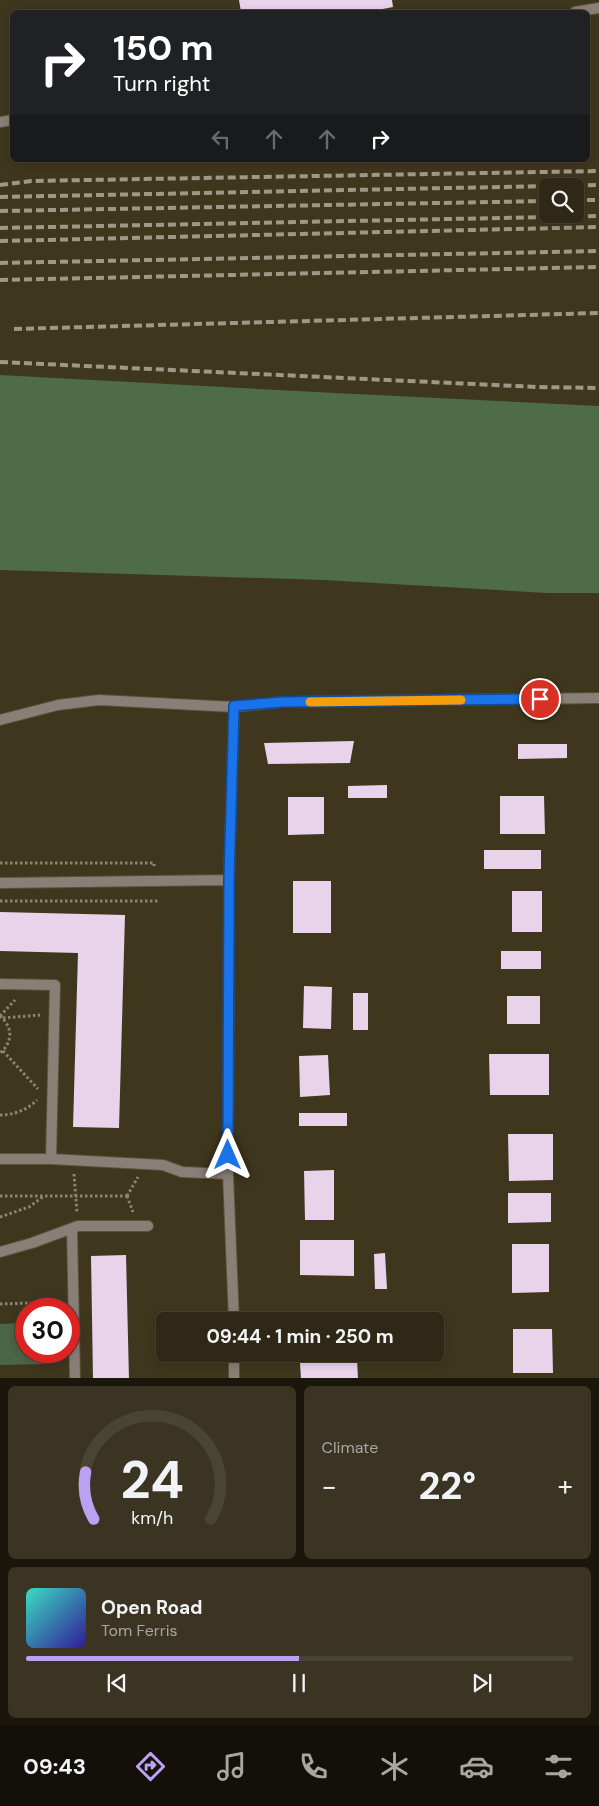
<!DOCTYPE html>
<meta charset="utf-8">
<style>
body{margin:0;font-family:"DM Sans",sans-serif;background:#3b3423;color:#f1f3f6;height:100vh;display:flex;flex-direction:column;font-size:19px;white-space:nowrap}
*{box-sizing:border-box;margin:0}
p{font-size:16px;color:#a7a6a1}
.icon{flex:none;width:28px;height:28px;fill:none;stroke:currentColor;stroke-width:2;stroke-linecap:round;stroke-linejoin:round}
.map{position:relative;height:1378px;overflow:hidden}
.sheet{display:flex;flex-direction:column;gap:8px;padding:8px;background:#1a160c;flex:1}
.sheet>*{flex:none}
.banner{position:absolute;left:10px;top:10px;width:580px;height:152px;border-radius:8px;box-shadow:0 2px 8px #0003,0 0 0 1px #4a4435;background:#202124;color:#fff;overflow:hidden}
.buttons{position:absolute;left:539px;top:178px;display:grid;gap:10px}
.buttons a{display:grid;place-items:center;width:45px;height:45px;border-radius:8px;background:#2f2816;box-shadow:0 2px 8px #0003,0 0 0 1px #4a4435;font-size:25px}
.speed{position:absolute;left:15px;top:1298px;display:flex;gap:10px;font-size:25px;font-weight:700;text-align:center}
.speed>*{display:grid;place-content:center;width:65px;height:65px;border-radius:50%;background:#2f2816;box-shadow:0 2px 8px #0003,0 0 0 1px #4a4435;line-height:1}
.speed .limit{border:8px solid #d22;background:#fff;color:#111}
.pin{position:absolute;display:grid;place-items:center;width:42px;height:42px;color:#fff;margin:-21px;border:2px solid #fff;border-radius:50%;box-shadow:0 1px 5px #0007}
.me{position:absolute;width:55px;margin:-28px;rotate:0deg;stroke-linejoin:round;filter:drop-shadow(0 0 4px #0008)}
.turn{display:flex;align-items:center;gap:18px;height:105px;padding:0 20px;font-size:22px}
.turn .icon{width:65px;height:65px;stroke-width:2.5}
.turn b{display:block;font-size:35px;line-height:42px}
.lanes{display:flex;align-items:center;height:48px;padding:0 20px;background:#0003;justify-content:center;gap:25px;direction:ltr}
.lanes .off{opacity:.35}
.big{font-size:38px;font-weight:700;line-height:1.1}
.sheet .widget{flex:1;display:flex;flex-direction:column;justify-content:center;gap:8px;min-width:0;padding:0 18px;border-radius:8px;background:#3b3423}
.sheet .dial{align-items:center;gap:0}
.dial svg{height:130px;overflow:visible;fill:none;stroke:#4a4435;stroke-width:7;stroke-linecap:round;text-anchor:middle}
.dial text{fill:#f1f3f6;stroke:none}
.song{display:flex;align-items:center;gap:15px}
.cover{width:60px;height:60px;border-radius:8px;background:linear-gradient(135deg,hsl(170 70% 55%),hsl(250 70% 35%))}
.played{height:5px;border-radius:2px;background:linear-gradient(90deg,#bca0f2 50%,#4a4435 50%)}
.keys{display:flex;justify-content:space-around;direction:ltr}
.heat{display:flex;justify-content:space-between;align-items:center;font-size:28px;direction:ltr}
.sheet .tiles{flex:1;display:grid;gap:8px;grid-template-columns:1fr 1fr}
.widget:last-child{grid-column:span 2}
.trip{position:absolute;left:156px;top:1312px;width:288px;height:50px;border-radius:8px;background:#2f2816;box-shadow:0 2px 8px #0003,0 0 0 1px #4a4435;font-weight:700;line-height:50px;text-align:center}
.dock{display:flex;height:80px;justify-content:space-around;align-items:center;background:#131009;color:#a7a6a1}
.dock .icon{width:35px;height:35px}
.dock .current{color:#bca0f2}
.dock b{font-size:22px;color:#f1f3f6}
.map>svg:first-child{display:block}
.green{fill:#4b6547}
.forest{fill:#4e6c48}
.building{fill:#e8d3eb}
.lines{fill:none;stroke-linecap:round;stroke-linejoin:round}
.lane-casing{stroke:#5a523b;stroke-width:12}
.street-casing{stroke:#5a523b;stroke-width:12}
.path{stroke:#8c8571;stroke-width:3;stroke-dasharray:2.5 2.5;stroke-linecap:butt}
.lane{stroke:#8a7f77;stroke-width:10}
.street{stroke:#8a7f77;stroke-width:10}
.rail{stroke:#9f9886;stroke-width:4;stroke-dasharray:8 4;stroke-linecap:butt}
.route-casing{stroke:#114b97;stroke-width:12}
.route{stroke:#1a73e8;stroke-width:9}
.slow{stroke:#f59e0b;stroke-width:9}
</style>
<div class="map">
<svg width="599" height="1379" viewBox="0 0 599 1379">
<rect width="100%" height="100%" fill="#3f361e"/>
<path class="green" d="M26,1323V1351H47V1364L0,1365V1324Z"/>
<path class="forest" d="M0,375L335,393L599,406V593H547L324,580L0,570Z"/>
<path class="building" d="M239,0H392L393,7L367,12H241Z
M354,741L350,763L268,764L264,743Z
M518,744H567V758L518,759Z
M387,785V798H348V786Z
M500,796H544L545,834H500Z
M288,797H324V834L288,835Z
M484,850H541V869H484Z
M293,881H331V933H293Z
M512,891H542V932H512Z
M0,912L125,915L119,1128L73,1127L78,953L0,951Z
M501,951H541V969H501Z
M304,986L332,987L331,1029L303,1028Z
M353,993H368V1030H353Z
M507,996H540V1024H507Z
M489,1054H549V1095H490Z
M328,1055L330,1095L300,1097L299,1056Z
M299,1113H347V1126H299Z
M508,1134H553V1180L509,1181Z
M334,1170V1220H305L304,1171Z
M508,1193H551V1222L508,1223Z
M300,1240H354V1276L300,1275Z
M512,1244H549V1292L512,1293Z
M385,1253L387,1289H375L374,1254Z
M126,1255L129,1379H93L91,1256Z
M513,1329H552L553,1373H513Z
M357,1359L358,1379H301L300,1363Z"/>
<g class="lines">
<g class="lane-casing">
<path id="lane" d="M234,707L282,702L599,698
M0,984L55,985L51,1159
M72,1229L75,1379"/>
</g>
<g class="street-casing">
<path id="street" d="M575,12L599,8
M0,122L12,120
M0,720L58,705L99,700L234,707L229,880L228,1174L234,1321
M0,883L229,880
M0,1159H51L163,1165L182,1172L228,1174
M0,1252L32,1243L78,1226H148
M234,1354V1379"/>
</g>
<path class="path" d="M0,863H154V866
M0,901H158
M0,1016C13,1027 13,1042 0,1053
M0,1016L15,1000
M3,1018L40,1015
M3,1051L38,1089
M0,1115C14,1115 27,1110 37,1100
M74,1174L77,1213
M0,1196H127
M127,1196L138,1177
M127,1196L133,1212
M0,1217L29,1207L44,1196
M0,1304L59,1302"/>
<use href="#lane" class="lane"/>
<use href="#street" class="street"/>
<path class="rail" d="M0,185L31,181L599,171
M0,197L599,185
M575,200H599
M0,211L548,201
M0,228L599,216
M0,241L599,227
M0,263L599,251
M0,280L599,267
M14,329L599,313
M0,362L538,387L599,388"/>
</g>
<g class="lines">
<g class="route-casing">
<path id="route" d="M228,1155L229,880L234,706L282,702L540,699"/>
</g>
<use href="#route" class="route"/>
<path class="slow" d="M310,702L461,700"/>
</g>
</svg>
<div class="buttons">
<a><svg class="icon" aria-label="search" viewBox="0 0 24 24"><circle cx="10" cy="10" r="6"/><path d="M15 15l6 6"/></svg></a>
</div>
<div class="speed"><div class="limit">30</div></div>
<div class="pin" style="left:540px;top:699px;background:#d93025"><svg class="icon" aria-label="arrive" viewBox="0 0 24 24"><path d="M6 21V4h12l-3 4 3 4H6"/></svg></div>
<svg class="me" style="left:228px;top:1155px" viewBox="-20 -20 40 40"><path d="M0-17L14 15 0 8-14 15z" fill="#1a73e8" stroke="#fff" stroke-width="4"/></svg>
<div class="trip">09:44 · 1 min · 250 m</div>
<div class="banner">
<div class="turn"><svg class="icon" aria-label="right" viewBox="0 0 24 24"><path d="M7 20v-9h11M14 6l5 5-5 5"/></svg><div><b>150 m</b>Turn right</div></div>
<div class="lanes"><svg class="icon off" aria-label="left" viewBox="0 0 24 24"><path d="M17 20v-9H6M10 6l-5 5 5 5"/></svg><svg class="icon off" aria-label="ahead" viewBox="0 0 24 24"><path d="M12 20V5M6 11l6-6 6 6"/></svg><svg class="icon off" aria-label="ahead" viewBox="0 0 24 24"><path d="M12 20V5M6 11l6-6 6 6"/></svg><svg class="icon" aria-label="right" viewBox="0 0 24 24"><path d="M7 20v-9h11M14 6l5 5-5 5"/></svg></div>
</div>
</div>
<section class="sheet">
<div class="tiles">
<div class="widget dial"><svg viewBox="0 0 100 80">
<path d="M14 69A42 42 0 1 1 86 69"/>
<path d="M14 69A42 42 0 0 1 9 40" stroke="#bca0f2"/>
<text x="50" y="56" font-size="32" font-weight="700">24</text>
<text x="50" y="72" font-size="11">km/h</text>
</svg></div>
<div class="widget"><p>Climate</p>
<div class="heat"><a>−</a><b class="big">22°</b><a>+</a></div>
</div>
<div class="widget">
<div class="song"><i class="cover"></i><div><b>Open Road</b><p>Tom Ferris</p></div></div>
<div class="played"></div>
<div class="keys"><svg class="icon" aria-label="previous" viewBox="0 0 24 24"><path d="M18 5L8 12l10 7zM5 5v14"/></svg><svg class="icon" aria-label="pause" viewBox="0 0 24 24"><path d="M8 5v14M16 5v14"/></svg><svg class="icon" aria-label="next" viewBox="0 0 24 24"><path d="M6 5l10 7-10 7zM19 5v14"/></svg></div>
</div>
</div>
</section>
<nav class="dock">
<b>09:43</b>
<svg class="icon current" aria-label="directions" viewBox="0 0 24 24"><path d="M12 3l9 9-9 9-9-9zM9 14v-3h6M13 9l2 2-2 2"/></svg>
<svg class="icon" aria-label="music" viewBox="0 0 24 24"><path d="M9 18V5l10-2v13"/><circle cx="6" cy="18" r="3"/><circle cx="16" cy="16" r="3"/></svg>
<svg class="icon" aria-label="phone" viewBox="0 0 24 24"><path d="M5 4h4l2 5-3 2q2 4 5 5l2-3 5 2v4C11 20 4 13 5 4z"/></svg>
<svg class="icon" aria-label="climate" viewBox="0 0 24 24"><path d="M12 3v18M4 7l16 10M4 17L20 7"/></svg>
<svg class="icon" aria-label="car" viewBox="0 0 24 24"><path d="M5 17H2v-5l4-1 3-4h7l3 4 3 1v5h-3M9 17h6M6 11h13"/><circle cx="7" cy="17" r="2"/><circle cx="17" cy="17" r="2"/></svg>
<svg class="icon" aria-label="filters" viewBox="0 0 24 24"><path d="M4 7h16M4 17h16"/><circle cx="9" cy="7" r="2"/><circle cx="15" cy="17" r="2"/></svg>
</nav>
